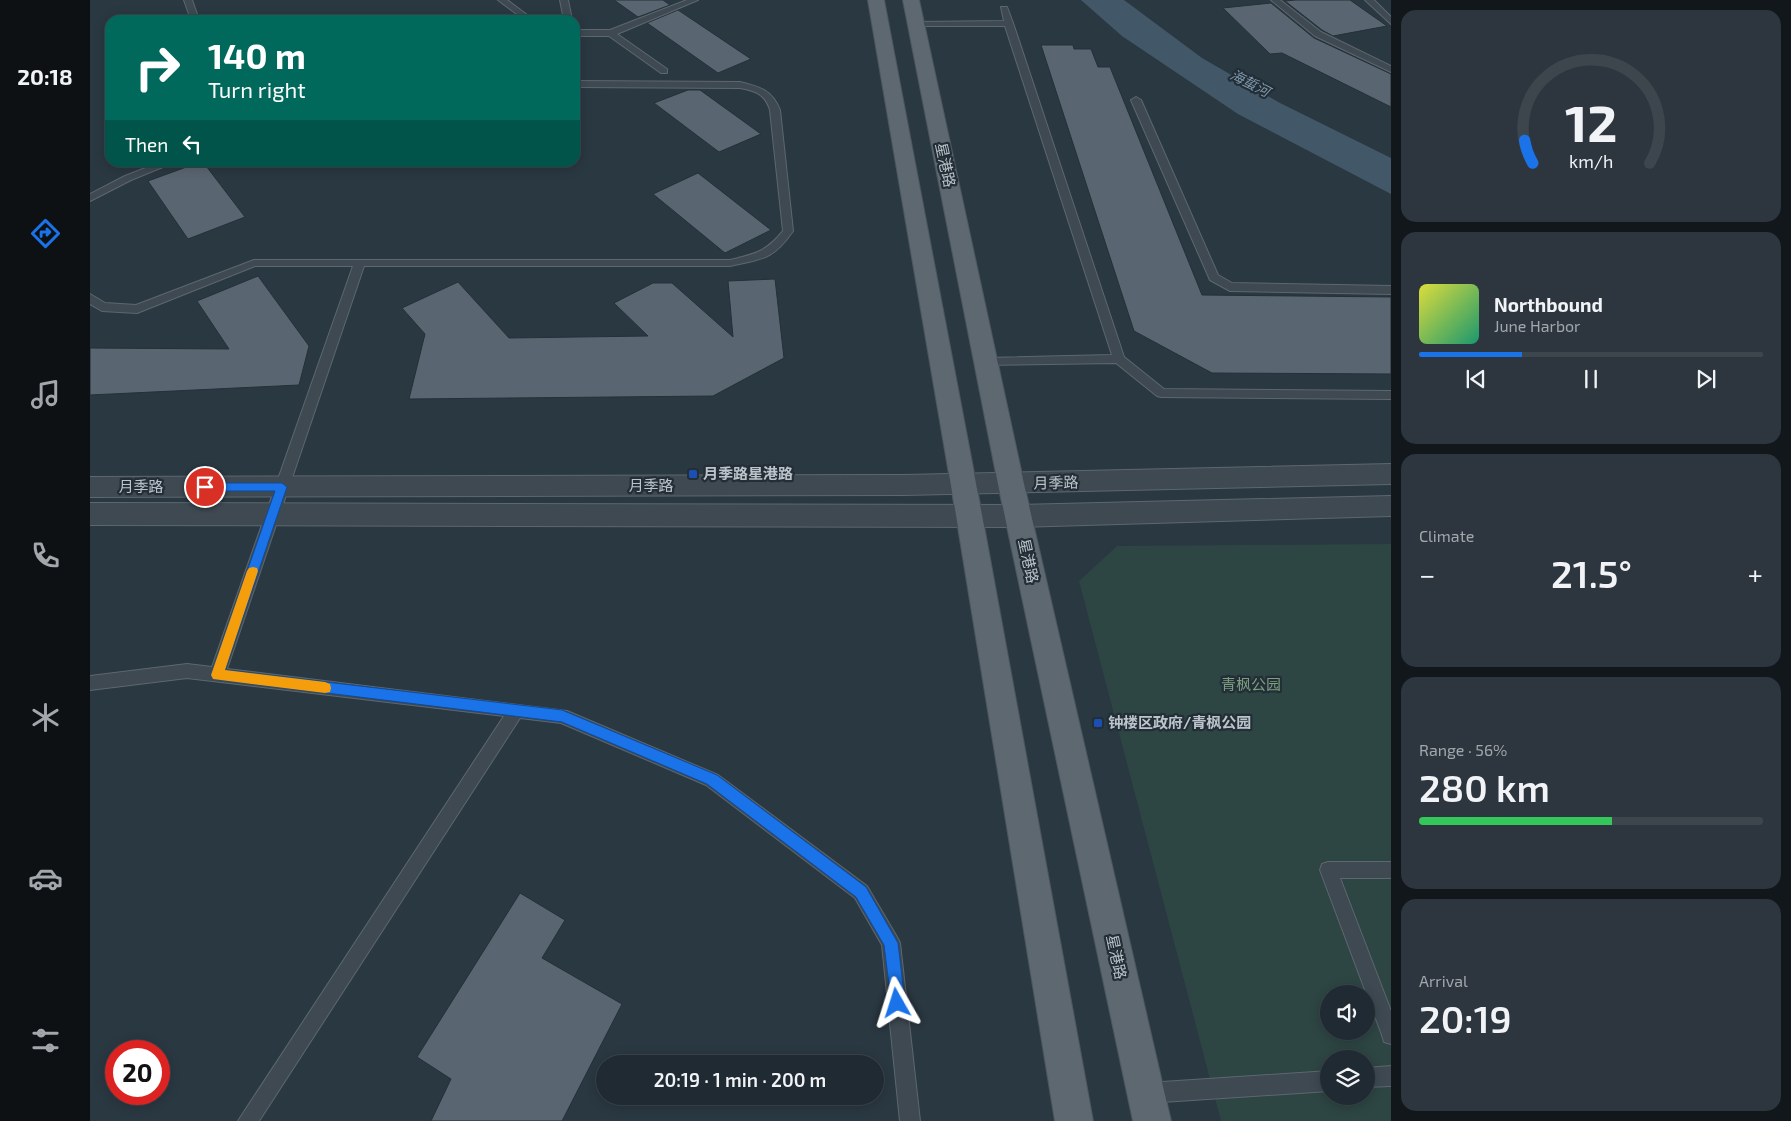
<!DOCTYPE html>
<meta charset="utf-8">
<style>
body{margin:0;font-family:"Exo 2","Noto Sans SC",sans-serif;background:#2d363e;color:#f1f3f6;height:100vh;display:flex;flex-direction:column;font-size:19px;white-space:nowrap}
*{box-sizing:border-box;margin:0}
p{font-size:16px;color:#a2a7ac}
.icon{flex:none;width:28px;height:28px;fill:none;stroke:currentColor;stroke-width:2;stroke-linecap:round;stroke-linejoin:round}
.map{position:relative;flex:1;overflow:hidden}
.sheet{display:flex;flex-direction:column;gap:10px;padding:10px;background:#12171c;width:400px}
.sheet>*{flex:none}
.top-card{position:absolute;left:15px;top:15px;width:475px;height:152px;border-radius:15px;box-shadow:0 2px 12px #0003,0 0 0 1px #3d464d;background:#00695c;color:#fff;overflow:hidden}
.fabs{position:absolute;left:1230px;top:985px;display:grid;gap:10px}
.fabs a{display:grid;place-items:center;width:55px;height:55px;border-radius:50%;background:#202a32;box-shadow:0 2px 12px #0003,0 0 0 1px #3d464d;font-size:25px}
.speed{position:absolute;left:15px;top:1040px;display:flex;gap:10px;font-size:25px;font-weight:700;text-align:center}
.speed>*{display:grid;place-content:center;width:65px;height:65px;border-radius:50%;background:#202a32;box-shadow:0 2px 12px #0003,0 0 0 1px #3d464d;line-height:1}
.speed .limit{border:8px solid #d22;background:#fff;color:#111}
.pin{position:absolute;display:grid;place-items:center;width:42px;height:42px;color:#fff;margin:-21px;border:2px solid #fff;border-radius:50%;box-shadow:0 1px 5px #0007}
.me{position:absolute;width:55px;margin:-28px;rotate:354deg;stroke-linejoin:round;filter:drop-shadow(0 0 4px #0008)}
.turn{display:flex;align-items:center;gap:18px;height:105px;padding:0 20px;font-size:22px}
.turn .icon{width:65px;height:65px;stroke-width:2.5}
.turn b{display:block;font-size:35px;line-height:42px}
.then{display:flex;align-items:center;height:48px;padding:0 20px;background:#0003;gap:10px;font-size:19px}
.big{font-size:38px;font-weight:600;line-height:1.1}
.sheet .widget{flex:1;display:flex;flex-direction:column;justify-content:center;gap:8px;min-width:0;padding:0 18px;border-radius:15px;background:#2d363e}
.sheet .dial{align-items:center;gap:0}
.dial svg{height:130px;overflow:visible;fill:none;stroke:#3d464d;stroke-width:7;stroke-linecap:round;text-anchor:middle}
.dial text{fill:#f1f3f6;stroke:none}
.song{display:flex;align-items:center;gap:15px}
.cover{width:60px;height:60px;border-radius:8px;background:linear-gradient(135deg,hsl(60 70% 55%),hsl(160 70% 35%))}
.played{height:5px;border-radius:2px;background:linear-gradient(90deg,#1a73e8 30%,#3d464d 30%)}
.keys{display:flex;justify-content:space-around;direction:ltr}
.heat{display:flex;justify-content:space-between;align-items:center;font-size:28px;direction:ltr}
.charge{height:8px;border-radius:4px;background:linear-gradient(90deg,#34c759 56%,#3d464d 0)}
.trip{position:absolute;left:506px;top:1055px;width:288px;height:50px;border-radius:25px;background:#202a32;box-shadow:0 2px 12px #0003,0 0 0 1px #3d464d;font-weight:600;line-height:50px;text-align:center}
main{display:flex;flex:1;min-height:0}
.dock{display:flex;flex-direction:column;width:90px;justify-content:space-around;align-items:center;background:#0d1114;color:#a2a7ac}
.dock .icon{width:35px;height:35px}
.dock .on{color:#1a73e8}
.dock b{font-size:22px;color:#f1f3f6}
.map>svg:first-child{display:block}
.green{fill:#2d4543;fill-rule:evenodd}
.water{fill:#425869}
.building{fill:#596671;stroke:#253039}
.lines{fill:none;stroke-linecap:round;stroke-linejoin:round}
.service-casing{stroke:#5d676f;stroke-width:2}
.tertiary-casing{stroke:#5d676f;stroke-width:2}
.primary-casing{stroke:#4b555e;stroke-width:2}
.service{fill:#3e4952;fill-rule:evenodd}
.tertiary{fill:#3e4952;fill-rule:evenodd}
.primary{fill:#5d6871;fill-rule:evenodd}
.route{fill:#1a73e8;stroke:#114b97}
.slow{fill:#f59e0b}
.transit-dot{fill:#1a4fb4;stroke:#232e37;stroke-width:2}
.labels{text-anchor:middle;stroke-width:4.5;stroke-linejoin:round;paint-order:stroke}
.far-water-label{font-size:14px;font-style:italic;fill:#7f98ab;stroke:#232e37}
.street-label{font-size:15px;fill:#bcc4cb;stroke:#232e37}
.poi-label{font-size:15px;font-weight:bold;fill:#bcc4cb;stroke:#232e37;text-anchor:start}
.park-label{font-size:15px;fill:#7c9f7f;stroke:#232e37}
</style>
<main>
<nav class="dock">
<b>20:18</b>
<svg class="icon on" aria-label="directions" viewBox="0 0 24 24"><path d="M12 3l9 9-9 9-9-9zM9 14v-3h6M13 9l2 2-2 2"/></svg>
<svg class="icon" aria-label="music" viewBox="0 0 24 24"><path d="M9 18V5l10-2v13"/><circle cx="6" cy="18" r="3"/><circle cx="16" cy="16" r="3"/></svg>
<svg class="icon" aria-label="phone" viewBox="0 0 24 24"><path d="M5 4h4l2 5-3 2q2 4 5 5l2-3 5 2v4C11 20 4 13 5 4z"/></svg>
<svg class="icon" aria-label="climate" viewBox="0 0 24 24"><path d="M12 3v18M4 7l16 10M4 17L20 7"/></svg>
<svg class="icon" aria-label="car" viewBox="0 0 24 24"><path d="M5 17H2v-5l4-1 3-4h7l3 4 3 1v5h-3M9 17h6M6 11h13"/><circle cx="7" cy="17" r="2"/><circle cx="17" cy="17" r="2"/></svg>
<svg class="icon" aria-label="filters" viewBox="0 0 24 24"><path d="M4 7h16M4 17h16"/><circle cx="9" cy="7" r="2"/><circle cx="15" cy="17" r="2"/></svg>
</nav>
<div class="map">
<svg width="1301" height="1121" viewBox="0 0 1301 1121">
<rect width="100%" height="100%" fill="#2a3842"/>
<path class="green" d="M1301,544V1121H1131L989,581L1027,546ZM1239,994H1276V1031H1239ZM1239,1059H1276V1096H1239Z"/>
<path class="water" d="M991,0H1034L1112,58L1190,103L1301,158V194L1148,114L1032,36Z"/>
<path class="building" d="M524,0H573L580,5L548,17Z
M1206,0H1260L1297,26L1243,36L1232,30L1195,1Z
M1181,3L1224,38L1301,74V107L1192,53L1180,54L1133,8Z
M588,10L661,59L628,73L557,23Z
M951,45H983L984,49H1001L1008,67H1020L1112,295L1301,297V374L1122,373L1044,331Z
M598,90H610L671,134L629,152L564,103Z
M110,162H113L155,217L98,239L58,181Z
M608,173L681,230L635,253L563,194Z
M168,276L219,346L209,385L0,395V348L139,349L107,301Z
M685,279L694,358L623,396L319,399L335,334L312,308L368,282L419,338L558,336L524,303L563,283H582L643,337L638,281Z
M430,893L475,920L452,958L532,1004L472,1121H341L361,1079L327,1057Z"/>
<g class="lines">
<g class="service-casing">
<path id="service" d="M94,0H102L109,20H101Z
M408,0H417L444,20H435Z
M470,0H478L482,20H474Z
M597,0H608L527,34L577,69V73H571L519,36H485V30H520Z
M1181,0H1190L1231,32L1301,66V72L1225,36Z
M1275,0H1284L1301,17V24Z
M911,7H917L923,23L1034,357L1074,389L1301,391V399L1071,397L1067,396L1026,363L892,365L890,362L896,358L1022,355L915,26H826L822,24L826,22L914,21Z
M485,81L650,82C670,87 682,90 690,110L703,231C683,260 672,259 640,266H274L137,669L477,711L628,775L777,886L807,937L810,943L830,1121H810L792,945L765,898L616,785L471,723L430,718L169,1121H148L414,716L97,678L0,690V676L97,664L122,667L263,266H165L47,313L12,311L0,304V294L15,303L46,305L164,260H640C665,254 676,252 693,231L680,110C675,94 666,91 650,88L485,87Z
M1046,97L1051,100L1128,275L1142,283L1301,286V294L1140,291L1120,280L1041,100Z
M71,162H85L41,180L0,201V194L35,176Z
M1238,862H1301V878H1250L1301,1011V1044L1294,1042L1292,1035L1230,870L1232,864Z
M1301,1066V1086L1276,1087V1068Z
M1239,1071V1091L1057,1103L1050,1100L1047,1093L1050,1086L1057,1083Z"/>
</g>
<g class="tertiary-casing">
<path id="tertiary" d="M1301,464V484L814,495L0,497V477L814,475Z
M1301,496V516L928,527L0,525V503L928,505Z"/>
</g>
<g class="primary-casing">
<path id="primary" d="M778,0H794L892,515L1003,1121H965L866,515Z
M813,0H829L934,484L1081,1121H1043L908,484Z"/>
</g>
<use href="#service" class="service"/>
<use href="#tertiary" class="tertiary"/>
<use href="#primary" class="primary"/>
</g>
<path class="route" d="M115,483H192L197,487L135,670L472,710L627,775L776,887L808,943L815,1003L813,1008L807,1010L802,1008L794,945L766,897L617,784L472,722L123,679L121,675L185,491H115L110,487Z"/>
<path class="slow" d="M163,567L167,568L168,571L135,670L235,682L240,684L241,688L240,692L235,693L123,679L121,675L157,571L159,568Z"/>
<g class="transit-dot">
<rect x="598" y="469" width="10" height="10" rx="2.5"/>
<rect x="1003" y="718" width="10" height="10" rx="2.5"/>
</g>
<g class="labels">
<g class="far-water-label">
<text transform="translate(1160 83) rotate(27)" y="5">海蜇河</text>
</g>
<g class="street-label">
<text transform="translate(855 165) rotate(78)" y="5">星港路</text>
<text transform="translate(966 483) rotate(-1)" y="5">月季路</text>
<text x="561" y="491">月季路</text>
<text x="51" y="492">月季路</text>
<text transform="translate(938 561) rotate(78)" y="5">星港路</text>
<text transform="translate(1026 957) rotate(78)" y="5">星港路</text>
</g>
<g class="poi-label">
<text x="613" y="479">月季路星港路</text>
<text x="1018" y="728">钟楼区政府/青枫公园</text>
</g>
<g class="park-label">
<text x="1161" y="690">青枫公园</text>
</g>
</g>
</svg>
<div class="fabs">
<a><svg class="icon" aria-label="sound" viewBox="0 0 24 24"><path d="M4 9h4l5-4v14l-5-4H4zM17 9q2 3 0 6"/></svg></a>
<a><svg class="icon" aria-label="layers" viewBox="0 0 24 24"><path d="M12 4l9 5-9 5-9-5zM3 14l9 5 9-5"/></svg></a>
</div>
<div class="speed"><div class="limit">20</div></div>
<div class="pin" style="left:115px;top:487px;background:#d93025"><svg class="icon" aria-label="arrive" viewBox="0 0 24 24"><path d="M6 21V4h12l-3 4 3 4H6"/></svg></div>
<svg class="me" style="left:807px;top:1003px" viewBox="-20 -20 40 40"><path d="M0-17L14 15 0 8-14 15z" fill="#1a73e8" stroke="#fff" stroke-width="4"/></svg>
<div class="trip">20:19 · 1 min · 200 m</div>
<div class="top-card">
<div class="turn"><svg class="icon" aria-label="right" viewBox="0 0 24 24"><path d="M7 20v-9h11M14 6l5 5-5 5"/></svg><div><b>140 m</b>Turn right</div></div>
<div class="then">Then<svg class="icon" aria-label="left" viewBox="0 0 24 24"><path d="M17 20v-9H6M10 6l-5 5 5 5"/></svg></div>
</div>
</div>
<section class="sheet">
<div class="widget dial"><svg viewBox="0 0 100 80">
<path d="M14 69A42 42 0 1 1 86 69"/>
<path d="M14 69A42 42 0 0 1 9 55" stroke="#1a73e8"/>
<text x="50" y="56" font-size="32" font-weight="700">12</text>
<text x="50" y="72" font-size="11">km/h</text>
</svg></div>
<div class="widget">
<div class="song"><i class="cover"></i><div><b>Northbound</b><p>June Harbor</p></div></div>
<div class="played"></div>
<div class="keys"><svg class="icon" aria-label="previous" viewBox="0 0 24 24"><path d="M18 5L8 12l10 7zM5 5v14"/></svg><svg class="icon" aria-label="pause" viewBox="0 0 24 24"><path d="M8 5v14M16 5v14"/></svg><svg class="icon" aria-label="next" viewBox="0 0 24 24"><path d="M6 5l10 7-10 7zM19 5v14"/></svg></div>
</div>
<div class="widget"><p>Climate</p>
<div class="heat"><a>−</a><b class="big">21.5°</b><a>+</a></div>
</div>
<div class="widget"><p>Range · 56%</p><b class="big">280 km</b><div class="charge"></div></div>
<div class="widget"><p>Arrival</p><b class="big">20:19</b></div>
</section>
</main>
